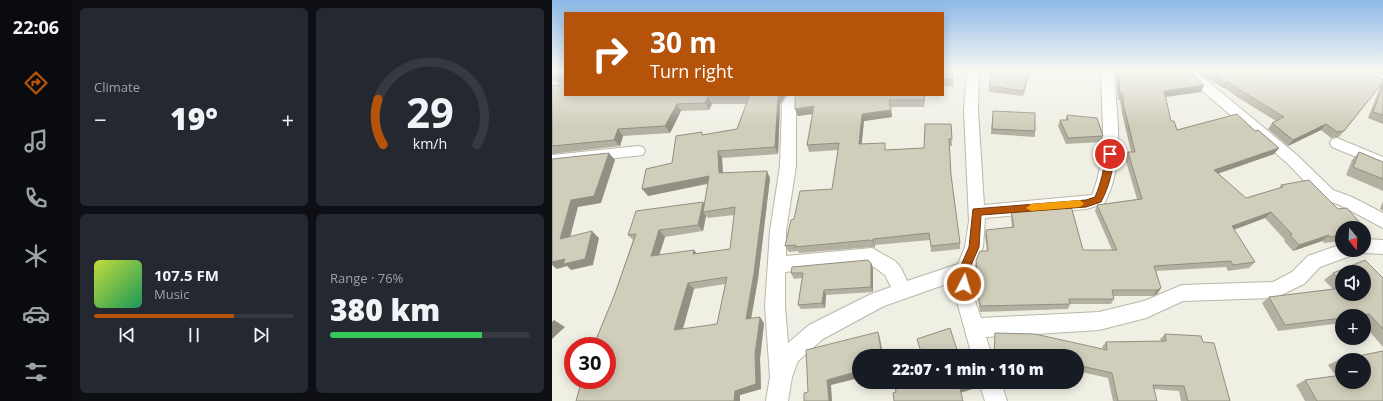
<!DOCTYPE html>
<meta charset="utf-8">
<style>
body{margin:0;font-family:"Open Sans",sans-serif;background:#242831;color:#f1f3f6;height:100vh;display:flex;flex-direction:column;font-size:15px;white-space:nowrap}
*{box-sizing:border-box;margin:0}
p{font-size:13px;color:#9ea1a6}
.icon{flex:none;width:22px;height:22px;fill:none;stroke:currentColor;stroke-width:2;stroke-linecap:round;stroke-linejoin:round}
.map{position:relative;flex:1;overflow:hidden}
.panel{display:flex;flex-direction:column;gap:8px;padding:8px;background:#0d0f14;width:480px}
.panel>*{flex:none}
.banner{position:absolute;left:12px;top:12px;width:380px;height:84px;border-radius:0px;box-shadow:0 2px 10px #0003;background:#b45309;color:#fff;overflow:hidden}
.needle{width:26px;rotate:161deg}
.controls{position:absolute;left:783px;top:221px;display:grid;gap:8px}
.controls a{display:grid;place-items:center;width:36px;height:36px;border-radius:50%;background:#171b24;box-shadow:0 2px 10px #0003;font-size:20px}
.speed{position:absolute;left:12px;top:337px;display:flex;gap:8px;font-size:20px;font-weight:700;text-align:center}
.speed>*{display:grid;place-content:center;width:52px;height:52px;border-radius:50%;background:#171b24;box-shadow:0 2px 10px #0003;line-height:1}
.speed .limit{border:6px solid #d22;background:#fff;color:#111}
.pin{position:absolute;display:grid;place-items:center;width:34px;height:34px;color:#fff;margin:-17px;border:2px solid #fff;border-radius:50%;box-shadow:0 1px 4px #0007}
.me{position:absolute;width:44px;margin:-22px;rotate:5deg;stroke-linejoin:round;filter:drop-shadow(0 0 3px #0008)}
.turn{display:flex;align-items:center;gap:14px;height:84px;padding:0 20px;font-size:18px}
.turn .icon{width:52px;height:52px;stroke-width:2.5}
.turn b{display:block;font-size:28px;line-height:34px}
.big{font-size:30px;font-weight:800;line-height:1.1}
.panel .tile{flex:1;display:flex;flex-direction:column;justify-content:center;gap:6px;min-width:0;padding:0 14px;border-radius:6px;background:#242831}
.panel .dial{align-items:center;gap:0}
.dial svg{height:104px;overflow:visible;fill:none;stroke:#363941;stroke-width:7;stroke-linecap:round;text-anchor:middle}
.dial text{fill:#f1f3f6;stroke:none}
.song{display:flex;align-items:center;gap:12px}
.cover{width:48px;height:48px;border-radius:6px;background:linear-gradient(135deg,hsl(70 70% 55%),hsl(150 70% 35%))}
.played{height:4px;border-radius:2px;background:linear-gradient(90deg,#b45309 70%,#363941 70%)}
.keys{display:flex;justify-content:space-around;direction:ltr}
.heat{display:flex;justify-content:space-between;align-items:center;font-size:22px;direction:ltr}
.charge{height:6px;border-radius:3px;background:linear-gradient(90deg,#34c759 76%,#363941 0)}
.panel .tiles{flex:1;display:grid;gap:8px;grid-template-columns:repeat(2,1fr)}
.trip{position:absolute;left:300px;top:349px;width:232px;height:40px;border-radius:20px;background:#171b24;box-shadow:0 2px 10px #0003;font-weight:800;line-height:40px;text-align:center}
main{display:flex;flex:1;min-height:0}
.dock{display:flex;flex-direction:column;width:72px;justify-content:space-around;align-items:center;background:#090b0e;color:#9ea1a6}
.dock .icon{width:28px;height:28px}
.dock .current{color:#b45309}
.dock b{font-size:18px;color:#f1f3f6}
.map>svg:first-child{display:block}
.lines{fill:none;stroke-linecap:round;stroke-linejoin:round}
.minor-casing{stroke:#bbb8a8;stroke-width:2}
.minor{fill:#fff;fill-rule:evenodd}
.wall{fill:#b4b0a1;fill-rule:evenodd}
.shaded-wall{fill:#929083}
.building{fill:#d1cdbb;stroke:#929083;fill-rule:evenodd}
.route{fill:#b45309;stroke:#753606}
.slow{fill:#f59e0b}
</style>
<main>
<nav class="dock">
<b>22:06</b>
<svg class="icon current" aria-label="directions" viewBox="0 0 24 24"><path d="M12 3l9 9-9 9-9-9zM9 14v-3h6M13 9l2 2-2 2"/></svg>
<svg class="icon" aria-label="music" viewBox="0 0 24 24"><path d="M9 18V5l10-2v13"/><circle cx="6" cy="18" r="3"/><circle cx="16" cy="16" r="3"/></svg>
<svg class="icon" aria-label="phone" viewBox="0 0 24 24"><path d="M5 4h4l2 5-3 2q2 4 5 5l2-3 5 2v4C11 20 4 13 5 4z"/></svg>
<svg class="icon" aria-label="climate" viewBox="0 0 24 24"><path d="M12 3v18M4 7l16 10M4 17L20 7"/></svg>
<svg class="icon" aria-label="car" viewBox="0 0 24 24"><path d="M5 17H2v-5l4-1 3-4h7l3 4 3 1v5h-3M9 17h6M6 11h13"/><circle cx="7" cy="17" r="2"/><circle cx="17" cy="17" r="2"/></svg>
<svg class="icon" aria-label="filters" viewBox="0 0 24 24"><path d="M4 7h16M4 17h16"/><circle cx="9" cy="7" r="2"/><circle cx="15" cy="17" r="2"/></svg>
</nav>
<section class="panel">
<div class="tiles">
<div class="tile"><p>Climate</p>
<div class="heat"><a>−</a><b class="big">19°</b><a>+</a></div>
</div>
<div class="tile dial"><svg viewBox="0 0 100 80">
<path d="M14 69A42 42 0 1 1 86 69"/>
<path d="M14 69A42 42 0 0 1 10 34" stroke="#b45309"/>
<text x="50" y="56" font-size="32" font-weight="700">29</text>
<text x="50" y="72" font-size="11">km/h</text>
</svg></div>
<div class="tile">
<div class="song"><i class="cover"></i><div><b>107.5 FM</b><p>Music</p></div></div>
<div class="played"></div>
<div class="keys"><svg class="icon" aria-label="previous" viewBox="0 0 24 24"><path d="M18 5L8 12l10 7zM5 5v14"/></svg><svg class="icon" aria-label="pause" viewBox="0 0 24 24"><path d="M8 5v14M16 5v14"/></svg><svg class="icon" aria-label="next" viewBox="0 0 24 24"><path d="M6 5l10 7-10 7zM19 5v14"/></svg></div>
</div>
<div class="tile"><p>Range · 76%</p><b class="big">380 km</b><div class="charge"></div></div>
</div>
</section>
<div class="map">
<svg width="831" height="401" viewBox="0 0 831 401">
<rect width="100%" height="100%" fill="#f0efe4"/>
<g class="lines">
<g class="minor-casing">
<path id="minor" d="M415,70H427L426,111L432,205L540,195C557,154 549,113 549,70H561C565,114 574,163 552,204L534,209L433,218L431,247L421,270L422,298L429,318L547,312L592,301L630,285L721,282L740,272L756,256L790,244V250H804L801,255L768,267L752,284L723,298L631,301L594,318L547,330L434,337L440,356H420L404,298L403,281L332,306L271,339L246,361L240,377L236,401H214L218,377L213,306L218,231L228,166L230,104L236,95H248L244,104V166L234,231V256L320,248L343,261L349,268L355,281L406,264L413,247L417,221L412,111ZM318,264L333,275L339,287L319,294L257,325L236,343L233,306V272Z
M629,70H642L745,155L781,190L800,197L831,213V228L788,205L769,198L735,163L642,84Z
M785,138L831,157V168L780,147L778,143L780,139Z
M86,146L91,147L93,151L91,155L0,165V155Z
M812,239L831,240V254L812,253L806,251L805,250H812Z
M427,382H449L455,401H433Z"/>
</g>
<use href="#minor" class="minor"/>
</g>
<path class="wall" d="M0,70H13V95H234L228,104L226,154L170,158L171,173L218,178L206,279L199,318L212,323L208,359L209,389L188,395L43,342L62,296L81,240L76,235L151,202L152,204L156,184L96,196L120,163L152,135L185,129L195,104H160L157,110L129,111L118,133L71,136L68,146L0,154V85L8,86V82L0,81ZM182,215L178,249L145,254L142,250L107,255L113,237L151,231L154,216L156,218ZM173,284L165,324L131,329L142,289Z
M391,70L401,79V86H391Z
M436,70H478L471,96L437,92V86L441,74H436Z
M563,70H636L652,85L649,92L614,97L619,121H622L625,130L685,114L703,131L706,130L727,148L722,154L666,174L694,198L727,188L729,185L757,180L786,209L795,208L816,232L812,235V228H790V241L772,243L770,241L741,251L732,241L733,240L713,218L682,230L703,262L697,268L676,271L674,267L604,271L609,288L605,294L601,296H561L562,299L559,304H518L516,309L428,312L427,307L424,260L428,251H435L433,236L434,230L460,228L459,217V211L519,206L531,250H560L543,211L545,205L585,199L573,158L576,152H579L570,113L568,100H566Z
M644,70H806L831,79V124L816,118L828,87L787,137L779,138L769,130L736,146L716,129L720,123L724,121L685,97L673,88H671L654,78Z
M816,70H831V75Z
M373,95L372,107H339L340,117L312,121L309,144L334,150L372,148L399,124L400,146H397L399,175L408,243V249L379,252L378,240L323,245V248L320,247L247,253L246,251L237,252L233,246L242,219L280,189L286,150L257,152L255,145L261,114L246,116L243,109Z
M441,111L483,131V137L439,134Z
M515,115L551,136L549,142L514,144L506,126L508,120H513Z
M807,152L831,162V191L794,175L800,160Z
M831,201V211L828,209Z
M813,260L831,278V347L812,325V316H790V323L726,331L710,303L717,297L781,289L772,280L781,273ZM790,272H812V294H790Z
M321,268V292L274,295L273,308L249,309L246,305L250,278L242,279L239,273Z
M443,333L551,349L550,347L554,342L609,341L608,339L613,334L651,342L678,401H629L627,391L602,389L605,401H561L556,378L525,371V356H442Z
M831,351V401H753L744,385L753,380L784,376L776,365L786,360ZM790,360H812V382H790Z"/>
<path class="shaded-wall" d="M477,70H478L471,96L472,91Z
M674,82H676L673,88H671Z
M652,85L649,92L610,97L612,91Z
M227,95H234L228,104L226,154L223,147L226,97Z
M372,95H373L372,107Z
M156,97L160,104L157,110L153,103Z
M125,104L129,111L118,133L113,126Z
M262,106L265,113L246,116L243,109Z
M339,110L340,117L312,121L309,151L307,144L310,114Z
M774,124L769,130L736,146L741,140Z
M66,129L71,136L68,146L62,140Z
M727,148L722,154L658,176L662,170Z
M166,151L170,158L171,180L167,173Z
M57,153L63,160L49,203L26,207L16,245L8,239L19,200Z
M215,171L218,178L206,279L198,325L194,319Z
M157,176L162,182L96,196L90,189Z
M151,202L156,209L151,212L154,216L151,231L146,225Z
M719,212L713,218L675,232L680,226Z
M107,230L113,237L105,262L99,256Z
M40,231L47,238L41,265L19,270L15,266L5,269L0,265V258L13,259Z
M777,235L770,241L741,251L747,245Z
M321,239L323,245V248L321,241Z
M142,250L147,256L141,254Z
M319,263L321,268V292L319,287Z
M136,283L142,289L129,335L122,330Z
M609,288L605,294L601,296L605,290Z
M272,290L274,295L273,308L270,303Z
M208,317L212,323L208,359L209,389L188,395V401H181L183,391L203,354Z
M2,320L13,327L0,339V322Z
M326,332L328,338L331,356H330Z
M307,371V378L279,385L280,401H277L275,380Z
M427,382V387L408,393V389Z"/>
<path class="building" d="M0,70H13V95H227L226,97L223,147L166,151L167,173L215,171L202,273L194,319L208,317L203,354L204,384L183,391L182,401H24L30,380H55V346H38L40,342H43L62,296L84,234L76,235L84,211L151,202L146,225L107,230L99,256L142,250L141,254L178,249L183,207L151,212L157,176L90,189L94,169L120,163L124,136L150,132V135L185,129L197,97H156L153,103L125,104L113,126L66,129L62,140L0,146V85L8,86V76L0,75ZM175,277L165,324L122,330L136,283Z
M391,70H400L401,79H391Z
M442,70H477L472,91L437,86Z
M566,70H636L652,85L612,91L619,121H622L625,130L685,114L703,131L706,130L727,148L662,170L694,198L731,187L729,185L757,180L786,209L795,208L816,232H812V228H790V236L778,237L777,235L747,245L738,235L740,234L719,212L680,226L703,262L681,265L679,261L602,266L609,288L605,290H560L562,299H517L518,304L429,306L427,301L424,260L428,251H436L434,230L462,227L459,211L519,206L531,250H565L545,205L590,199L576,152H583L572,107L570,93H568Z
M654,70H806L831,79V82L792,131L785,132L774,124L741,140L720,123L732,117L688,90L676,82H674Z
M831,85V115L821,112Z
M244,95H372V100H337L339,110L310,114L307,144L333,143V150L372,148L373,124H399L400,139H397L399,175L408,243L379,246L377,233L321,239V241L318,240L243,247L244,245L233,246L239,220L242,219L248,191L280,189L287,143L255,145L262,106L243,109V97Z
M441,111L483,113V131L440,129Z
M515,115L545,118L551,136L516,138L508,120H516Z
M807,152L831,162V179L801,167Z
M57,153L42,196L19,200L8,239L40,231L33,259L11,264L13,259L0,262V159Z
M316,260L319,263V287L272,290L270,303L246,305L251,273H239L240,267Z
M813,260L831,278V329L817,314L805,316H790V318L733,325L717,297L790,288V294H812V272H790V283L781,273Z
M398,328L407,356H356L369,352L365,339Z
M326,332L330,356H307V371L275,380L277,401H252V393L256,392L254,350Z
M443,333L483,334L555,350L554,342L614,341L613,334L649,336L651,342L662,343L678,401H636L632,386L601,385L605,401H566L560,373L525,365V356H442Z
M831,351V401H765L753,380L790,375V382H812V360H790V366L786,360Z
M342,382H427L408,389L411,401H342L341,393L344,392Z"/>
<linearGradient id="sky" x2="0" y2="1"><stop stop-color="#8db8e8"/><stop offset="0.56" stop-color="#f8f8f3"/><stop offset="1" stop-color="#f8f8f3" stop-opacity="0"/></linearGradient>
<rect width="831" height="126" fill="url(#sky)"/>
<path class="route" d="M558,151L562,154C561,171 557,187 549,202L534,207L429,215L427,247L417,270L418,284L416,288L412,289L409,288L407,270L417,247L421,209L534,200L543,197C549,183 552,169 554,154Z"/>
<path class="slow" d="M528,200L532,204L528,207L479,211L474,208L479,204Z"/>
</svg>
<div class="controls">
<a><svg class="needle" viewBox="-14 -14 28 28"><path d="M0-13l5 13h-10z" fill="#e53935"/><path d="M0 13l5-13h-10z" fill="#9ea1a6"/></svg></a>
<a><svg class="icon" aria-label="sound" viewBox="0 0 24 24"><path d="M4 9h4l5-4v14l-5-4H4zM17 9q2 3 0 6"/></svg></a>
<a>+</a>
<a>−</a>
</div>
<div class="speed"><div class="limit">30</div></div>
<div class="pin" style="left:558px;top:154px;background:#d93025"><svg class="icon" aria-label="arrive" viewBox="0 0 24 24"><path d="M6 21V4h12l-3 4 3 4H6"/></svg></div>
<svg class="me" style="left:412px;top:284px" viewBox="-20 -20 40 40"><circle r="17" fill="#b45309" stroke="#fff" stroke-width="3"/><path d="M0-11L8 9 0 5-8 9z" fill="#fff"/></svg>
<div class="trip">22:07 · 1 min · 110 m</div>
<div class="banner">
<div class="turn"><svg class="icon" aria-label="right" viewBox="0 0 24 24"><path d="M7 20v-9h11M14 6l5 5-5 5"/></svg><div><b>30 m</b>Turn right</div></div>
</div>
</div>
</main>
